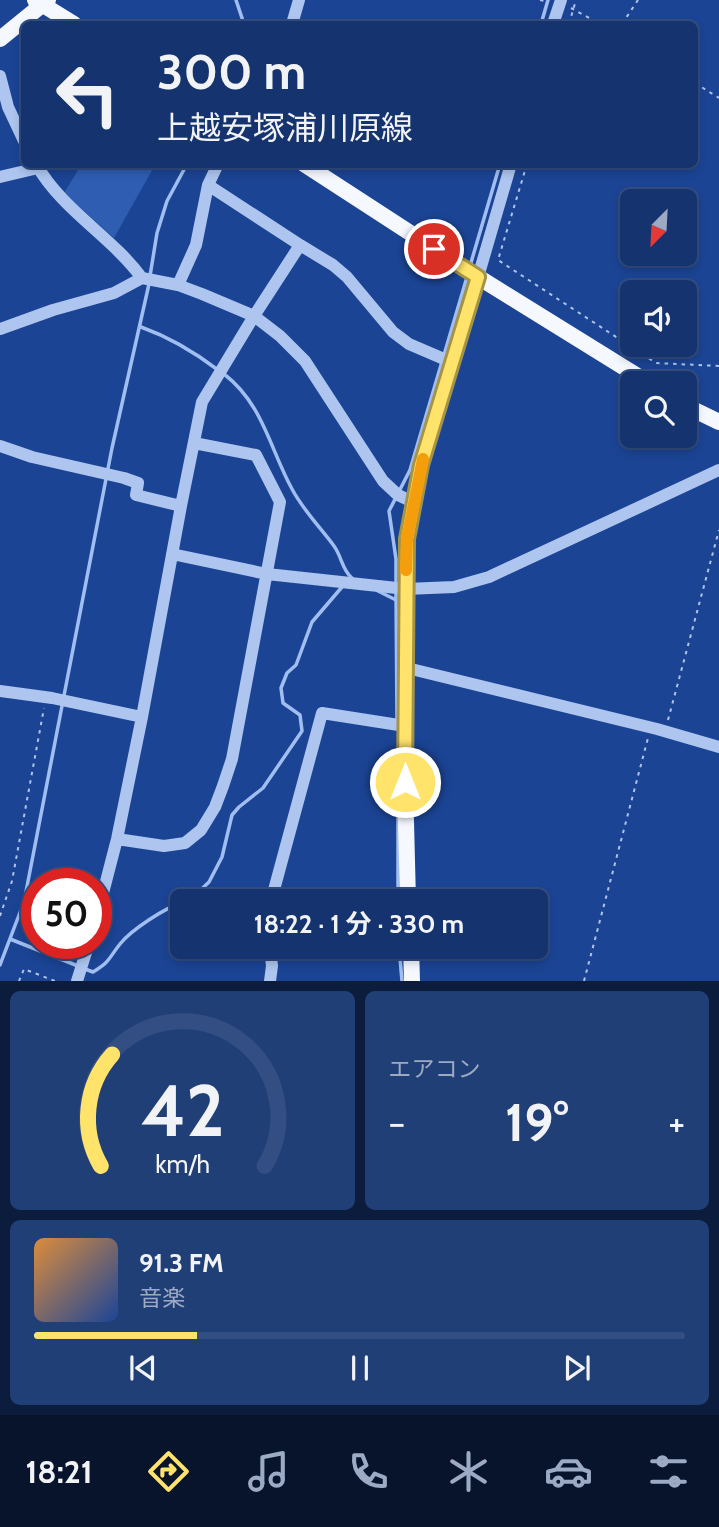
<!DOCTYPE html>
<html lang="ja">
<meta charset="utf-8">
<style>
body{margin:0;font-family:Cabin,"Noto Sans JP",sans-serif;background:#213f77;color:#f1f3f6;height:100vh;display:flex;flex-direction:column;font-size:26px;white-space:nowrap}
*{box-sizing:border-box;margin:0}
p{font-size:23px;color:#9daac3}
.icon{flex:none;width:38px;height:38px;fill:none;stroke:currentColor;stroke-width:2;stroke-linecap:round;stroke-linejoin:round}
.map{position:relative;height:981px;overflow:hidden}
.panel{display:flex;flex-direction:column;gap:10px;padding:10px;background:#0b1c3d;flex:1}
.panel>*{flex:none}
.top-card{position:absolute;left:21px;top:21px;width:677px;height:147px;border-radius:10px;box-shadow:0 4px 10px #0003,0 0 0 2px #334e82;background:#14336f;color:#f1f3f6;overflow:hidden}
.needle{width:46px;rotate:204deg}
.controls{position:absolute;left:620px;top:189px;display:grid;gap:14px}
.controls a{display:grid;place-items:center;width:77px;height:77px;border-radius:10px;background:#14336f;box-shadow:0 4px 10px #0003,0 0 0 2px #334e82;font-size:35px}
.speed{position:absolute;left:21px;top:868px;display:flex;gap:14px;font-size:35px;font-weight:700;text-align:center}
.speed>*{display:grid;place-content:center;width:91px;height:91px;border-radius:50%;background:#14336f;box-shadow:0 4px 10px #0003,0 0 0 2px #334e82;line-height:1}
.speed .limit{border:10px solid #d22;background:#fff;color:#111}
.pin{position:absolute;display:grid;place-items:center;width:60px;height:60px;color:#fff;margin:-30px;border:4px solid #fff;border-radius:50%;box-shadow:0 2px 7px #0007}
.me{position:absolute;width:77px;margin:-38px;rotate:0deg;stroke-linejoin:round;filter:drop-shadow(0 0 5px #0008)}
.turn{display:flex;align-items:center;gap:24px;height:147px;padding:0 21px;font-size:32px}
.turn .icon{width:91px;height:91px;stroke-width:2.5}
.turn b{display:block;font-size:49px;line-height:60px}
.big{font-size:52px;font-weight:700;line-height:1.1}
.panel .tile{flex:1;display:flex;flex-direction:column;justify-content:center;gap:10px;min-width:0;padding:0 24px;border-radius:10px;background:#213f77}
.panel .dial{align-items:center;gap:0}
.dial svg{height:182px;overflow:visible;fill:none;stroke:#334e82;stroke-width:7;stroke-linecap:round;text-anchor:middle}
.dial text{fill:#f1f3f6;stroke:none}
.song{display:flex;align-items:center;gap:21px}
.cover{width:84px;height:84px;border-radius:10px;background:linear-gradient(135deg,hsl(30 70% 55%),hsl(220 70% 35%))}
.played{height:7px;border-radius:4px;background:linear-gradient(90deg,#ffe36b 25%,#334e82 25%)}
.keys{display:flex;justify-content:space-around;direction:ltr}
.heat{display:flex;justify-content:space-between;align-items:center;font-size:38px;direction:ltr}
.panel .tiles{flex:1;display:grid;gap:10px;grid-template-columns:1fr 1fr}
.tile:last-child{grid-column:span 2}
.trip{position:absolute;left:170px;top:889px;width:378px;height:70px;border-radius:10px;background:#14336f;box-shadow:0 4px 10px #0003,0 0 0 2px #334e82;font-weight:700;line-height:70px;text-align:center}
.tab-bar{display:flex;height:112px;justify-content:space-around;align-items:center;background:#08142c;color:#9daac3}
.tab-bar .icon{width:49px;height:49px}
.tab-bar .current{color:#ffe36b}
.tab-bar b{font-size:32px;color:#f1f3f6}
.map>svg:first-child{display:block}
.green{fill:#2f5db2}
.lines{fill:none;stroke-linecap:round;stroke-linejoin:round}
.stream{stroke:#a0bef1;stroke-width:3.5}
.path{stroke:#adc5ef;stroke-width:2;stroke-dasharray:3.5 5;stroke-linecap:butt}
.minor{stroke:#adc5ef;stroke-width:12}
.major{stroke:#f5f8ff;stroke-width:16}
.route-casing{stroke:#a69446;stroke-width:18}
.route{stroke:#ffe36b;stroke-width:12}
.slow{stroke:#f59e0b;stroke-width:12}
</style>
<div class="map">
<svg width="719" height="981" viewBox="0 0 719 981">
<rect width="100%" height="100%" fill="#1b4494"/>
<path class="green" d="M81,165H155L114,238L64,193Z"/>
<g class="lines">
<path class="stream" d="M236,0L244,24
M541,24L548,0
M470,266L500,164
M150,276L157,233L167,201L187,164
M141,327C169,337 193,351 218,370
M224,374C263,404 270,449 292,489C303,510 320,527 334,546C342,557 342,570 352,578
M396,584V559L389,511L410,470L467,277
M378,591L396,600
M396,592L397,721
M398,809V901
M189,901L209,882L222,857L232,815L239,807L263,788L302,731L300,715L283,703L281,688L287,673L296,665L312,622L342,587
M10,939L78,966
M399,947L402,981
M0,965L24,902L112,448L149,284
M85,969L93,972C111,961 108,959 120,944C131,930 166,907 182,903"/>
<path class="path" d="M540,0L548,2
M571,8L600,24
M569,24L576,0
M622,24L638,0
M695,83L719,98
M527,164L498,260L656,363L719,366
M668,720L719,530
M0,916L12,881L44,708
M19,981L24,969L55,981
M584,981L648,738"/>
<path class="minor" d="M292,24L299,0
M553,24L561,0
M0,76L8,107L24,141
M36,164C62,210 111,236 142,278
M0,177L38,168
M300,245L333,265L347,277L393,332L409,344L451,362
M478,277L511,164
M178,285L196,245L208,185L218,164
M0,329L53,310L114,293L142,278L178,285L202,294L254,316L280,336L305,361L383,481L398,495L413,502
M0,446L32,457L124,478L138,483L136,495L181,506
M172,554L267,574L406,589L454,587L489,577L719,470
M407,668L657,729L719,747
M0,691L52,698L142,717
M117,839L164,846L185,843L201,830L215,807L223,786L232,759L280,502L256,455L194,443
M271,901L322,713L405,726
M96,920L117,839L142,717L181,506L202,402L254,316L300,245L208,185
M270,947L272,966L270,981
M77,981L89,943"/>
<path class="major" d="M35,0L74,24
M0,39L48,0
M304,164L478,277L649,383
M684,405L719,422
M408,901L405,782L407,539L421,465L478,277
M411,947L412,981"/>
</g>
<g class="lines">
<g class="route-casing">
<path id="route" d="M405,782L407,539L421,465L478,277L434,249"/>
</g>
<use href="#route" class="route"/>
<path class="slow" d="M406,570L407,539L423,459"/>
</g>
</svg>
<div class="controls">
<a><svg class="needle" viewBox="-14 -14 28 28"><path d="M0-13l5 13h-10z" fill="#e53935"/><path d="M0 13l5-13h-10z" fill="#9daac3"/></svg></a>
<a><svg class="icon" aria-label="sound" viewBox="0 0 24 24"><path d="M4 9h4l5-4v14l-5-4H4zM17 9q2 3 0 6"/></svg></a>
<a><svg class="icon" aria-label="search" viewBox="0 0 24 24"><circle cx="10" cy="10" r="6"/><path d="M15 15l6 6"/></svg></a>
</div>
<div class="speed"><div class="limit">50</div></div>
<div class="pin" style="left:434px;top:249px;background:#d93025"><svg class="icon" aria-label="arrive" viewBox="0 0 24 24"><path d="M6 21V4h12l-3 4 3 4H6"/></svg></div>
<svg class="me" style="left:405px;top:782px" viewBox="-20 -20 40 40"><circle r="17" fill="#ffe36b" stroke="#fff" stroke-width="3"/><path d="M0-11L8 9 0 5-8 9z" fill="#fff"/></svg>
<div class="trip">18:22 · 1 分 · 330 m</div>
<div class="top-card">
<div class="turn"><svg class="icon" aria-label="left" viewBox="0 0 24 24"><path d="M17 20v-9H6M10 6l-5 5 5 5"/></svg><div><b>300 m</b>上越安塚浦川原線</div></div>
</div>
</div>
<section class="panel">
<div class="tiles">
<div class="tile dial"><svg viewBox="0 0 100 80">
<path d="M14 69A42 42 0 1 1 86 69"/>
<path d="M14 69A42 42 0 0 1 19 20" stroke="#ffe36b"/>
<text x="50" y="56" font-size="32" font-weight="700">42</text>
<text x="50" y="72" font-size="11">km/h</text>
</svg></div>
<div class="tile"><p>エアコン</p>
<div class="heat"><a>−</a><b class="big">19°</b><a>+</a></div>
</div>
<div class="tile">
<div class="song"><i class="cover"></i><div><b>91.3 FM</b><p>音楽</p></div></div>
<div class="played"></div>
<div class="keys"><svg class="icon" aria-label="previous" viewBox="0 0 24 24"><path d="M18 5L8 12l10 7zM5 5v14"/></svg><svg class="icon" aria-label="pause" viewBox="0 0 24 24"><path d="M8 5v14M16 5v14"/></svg><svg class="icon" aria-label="next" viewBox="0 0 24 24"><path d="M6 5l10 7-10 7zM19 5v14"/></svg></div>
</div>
</div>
</section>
<nav class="tab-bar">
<b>18:21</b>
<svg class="icon current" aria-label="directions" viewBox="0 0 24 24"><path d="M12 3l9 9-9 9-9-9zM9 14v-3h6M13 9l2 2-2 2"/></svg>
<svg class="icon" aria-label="music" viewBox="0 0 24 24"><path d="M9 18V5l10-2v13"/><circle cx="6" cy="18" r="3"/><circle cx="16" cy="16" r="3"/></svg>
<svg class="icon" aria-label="phone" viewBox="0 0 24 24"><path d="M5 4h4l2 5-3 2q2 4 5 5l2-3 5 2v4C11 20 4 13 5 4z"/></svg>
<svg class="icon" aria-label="climate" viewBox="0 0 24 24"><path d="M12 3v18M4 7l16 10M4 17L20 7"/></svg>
<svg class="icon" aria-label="car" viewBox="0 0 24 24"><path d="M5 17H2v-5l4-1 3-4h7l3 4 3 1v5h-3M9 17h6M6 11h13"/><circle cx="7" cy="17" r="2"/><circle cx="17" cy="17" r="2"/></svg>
<svg class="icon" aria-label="filters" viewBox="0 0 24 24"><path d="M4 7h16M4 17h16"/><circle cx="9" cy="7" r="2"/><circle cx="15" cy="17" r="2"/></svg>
</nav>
